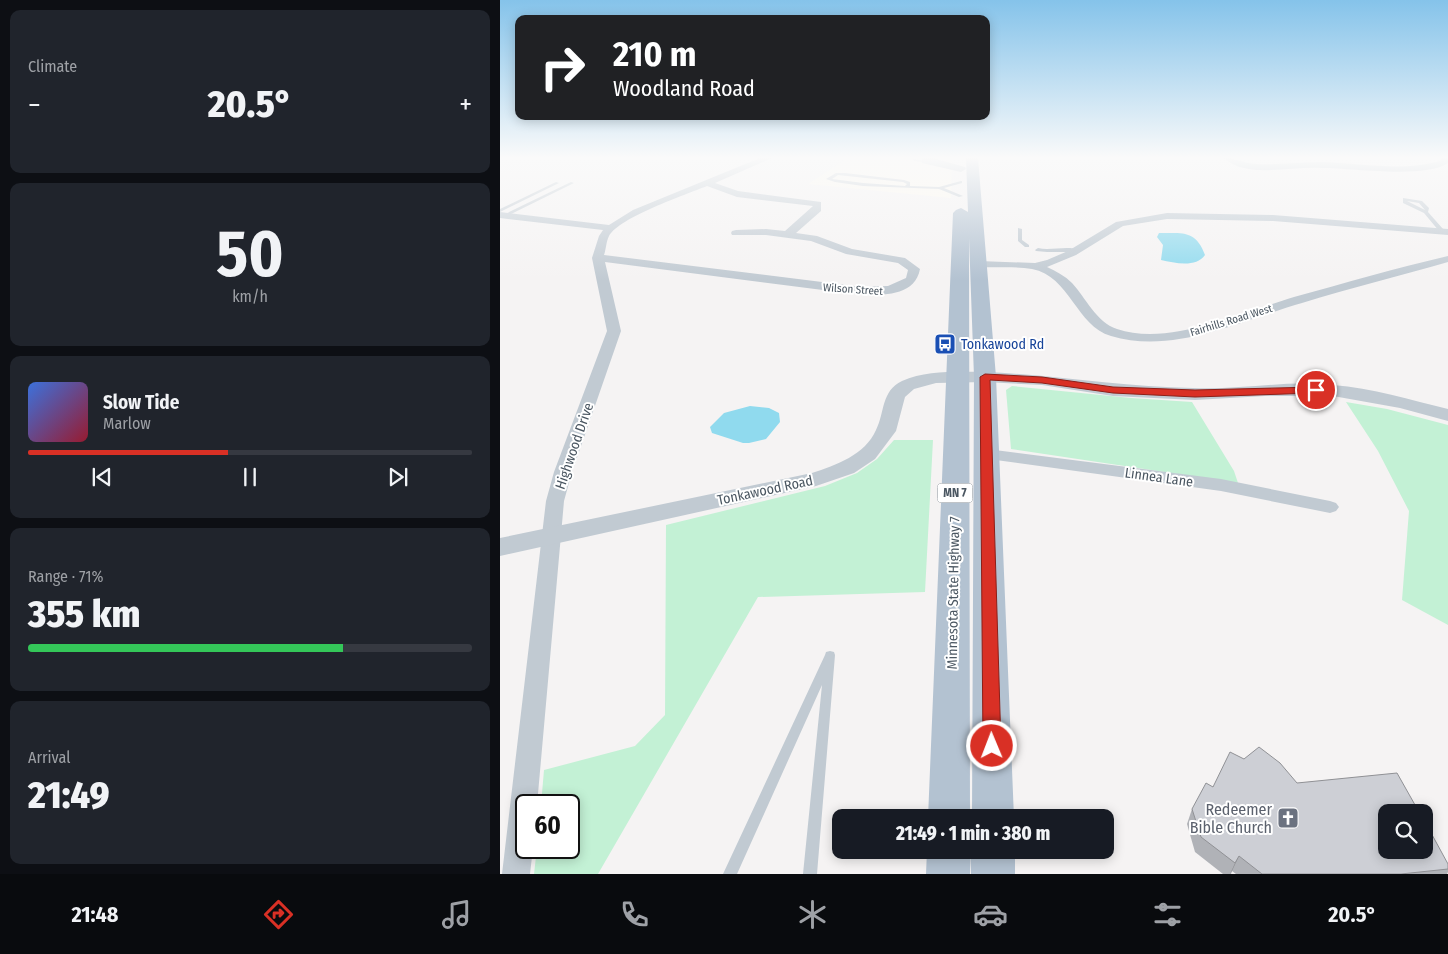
<!DOCTYPE html>
<meta charset="utf-8">
<style>
body{margin:0;font-family:"Fira Sans Condensed",sans-serif;background:#20242c;color:#f1f3f6;height:100vh;display:flex;flex-direction:column;font-size:19px;white-space:nowrap}
*{box-sizing:border-box;margin:0}
p{font-size:16px;color:#9ea1a6}
.icon{flex:none;width:28px;height:28px;fill:none;stroke:currentColor;stroke-width:2;stroke-linecap:round;stroke-linejoin:round}
.map{position:relative;flex:1;overflow:hidden}
.details{display:flex;flex-direction:column;gap:10px;padding:10px;background:#0d0f14;width:500px}
.details>*{flex:none}
.guide{position:absolute;left:15px;top:15px;width:475px;height:105px;border-radius:10px;box-shadow:0 2px 12px #0003;background:#202124;color:#fff;overflow:hidden}
.buttons{position:absolute;left:878px;top:804px;display:grid;gap:10px}
.buttons a{display:grid;place-items:center;width:55px;height:55px;border-radius:10px;background:#171b24;box-shadow:0 2px 12px #0003;font-size:25px}
.speed{position:absolute;left:15px;top:794px;display:flex;gap:10px;font-size:25px;font-weight:700;text-align:center}
.speed>*{display:grid;place-content:center;width:65px;height:65px;border-radius:50%;background:#171b24;box-shadow:0 2px 12px #0003;line-height:1}
.speed .limit{border:2px solid #111;border-radius:8px;background:#fff;color:#111}
.pin{position:absolute;display:grid;place-items:center;width:42px;height:42px;color:#fff;margin:-21px;border:2px solid #fff;border-radius:50%;box-shadow:0 1px 5px #0007}
.me{position:absolute;width:55px;margin:-28px;rotate:359deg;stroke-linejoin:round;filter:drop-shadow(0 0 4px #0008)}
.turn{display:flex;align-items:center;gap:18px;height:105px;padding:0 15px;font-size:22px}
.turn .icon{width:65px;height:65px;stroke-width:2.5}
.turn b{display:block;font-size:35px;line-height:42px}
.big{font-size:38px;font-weight:800;line-height:1.1}
.details .card{flex:1;display:flex;flex-direction:column;justify-content:center;gap:8px;min-width:0;padding:0 18px;border-radius:10px;background:#20242c}
.details .dial{align-items:center;gap:0}
.dial b{font-size:65px;line-height:1}
.song{display:flex;align-items:center;gap:15px}
.cover{width:60px;height:60px;border-radius:8px;background:linear-gradient(135deg,hsl(220 70% 55%),hsl(350 70% 35%))}
.played{height:5px;border-radius:2px;background:linear-gradient(90deg,#d93025 45%,#363941 45%)}
.keys{display:flex;justify-content:space-around;direction:ltr}
.heat{display:flex;justify-content:space-between;align-items:center;font-size:28px;direction:ltr}
.charge{height:8px;border-radius:4px;background:linear-gradient(90deg,#34c759 71%,#363941 0)}
.trip{position:absolute;left:332px;top:809px;width:282px;height:50px;border-radius:10px;background:#171b24;box-shadow:0 2px 12px #0003;font-weight:800;line-height:50px;text-align:center}
.tabs{display:flex;height:80px;justify-content:space-around;align-items:center;background:#090b0e;color:#9ea1a6}
.tabs .icon{width:35px;height:35px}
.tabs .on{color:#d93025}
.tabs b{font-size:22px;color:#f1f3f6}
main{display:flex;flex:1;min-height:0}
.map>svg:first-child{display:block}
.commercial{fill:#fdf9ef}
.green{fill:#c3f1d5}
.water{fill:#90daee}
.lines{fill:none;stroke-linecap:round;stroke-linejoin:round}
.service{fill:#c1cad2;fill-rule:evenodd}
.minor{fill:#c1cad2;fill-rule:evenodd}
.tertiary{fill:#c1cad2;fill-rule:evenodd}
.primary{fill:#b3c2d1;fill-rule:evenodd}
.wall{fill:#b0b2b7}
.shaded-wall{fill:#909195}
.building{fill:#cdcfd5;stroke:#909195}
.route{fill:#d93025;stroke:#8d1f18}
.labels{text-anchor:middle;stroke-width:4;stroke-linejoin:round;paint-order:stroke}
.far-street-label{font-size:11px;fill:#4a5661;stroke:#fff}
.shield{fill:#fff;stroke:#808990;stroke-width:1}
.shield-label{font-size:12px;font-weight:bold;fill:#4a5661}
.transit-label{font-size:14px;fill:#164399;stroke:#fff;text-anchor:start}
.street-label{font-size:14px;fill:#4a5661;stroke:#fff}
.near-worship-label{font-size:16px;fill:#5b616d;stroke:#fff;text-anchor:end}
</style>
<main>
<section class="details">
<div class="card"><p>Climate</p>
<div class="heat"><a>−</a><b class="big">20.5°</b><a>+</a></div>
</div>
<div class="card dial"><b>50</b><p>km/h</p></div>
<div class="card">
<div class="song"><i class="cover"></i><div><b>Slow Tide</b><p>Marlow</p></div></div>
<div class="played"></div>
<div class="keys"><svg class="icon" aria-label="previous" viewBox="0 0 24 24"><path d="M18 5L8 12l10 7zM5 5v14"/></svg><svg class="icon" aria-label="pause" viewBox="0 0 24 24"><path d="M8 5v14M16 5v14"/></svg><svg class="icon" aria-label="next" viewBox="0 0 24 24"><path d="M6 5l10 7-10 7zM19 5v14"/></svg></div>
</div>
<div class="card"><p>Range · 71%</p><b class="big">355 km</b><div class="charge"></div></div>
<div class="card"><p>Arrival</p><b class="big">21:49</b></div>
</section>
<div class="map">
<svg width="948" height="874" viewBox="0 0 948 874">
<rect width="100%" height="100%" fill="#f5f3f3"/>
<path class="commercial" d="M348,158H452L451,198L308,184Z"/>
<path class="green" d="M512,386L631,398L692,402L734,471L738,483L511,449L506,390Z
M846,402L887,409L948,425V625L902,600L909,511L878,451Z
M394,440H433L425,592L258,597L98,874H34L37,848H69V805H41L44,770L135,746L165,715L166,525L325,486L357,473L377,459Z"/>
<path class="water" d="M659,233C683,233 696,230 705,255C696,268 675,263 661,260L663,245L657,237Z
M250,406L269,408L279,413L280,422L266,439L249,443H243L212,433L210,427L224,413Z"/>
<g class="lines">
<path class="service" d="M413,159L428,161L426,162L414,161Z
M336,173H345L404,180L410,182V186L439,187L461,181H462V183L444,188L463,196L459,197L439,189L363,186L335,182L326,179ZM338,175L403,182L407,184L405,186L363,183L332,179Z
M56,182L59,183L0,212V209Z
M71,182L74,183L5,217L1,216Z
M903,198L922,201L929,208L928,212L943,229V231H939L924,213L903,203ZM907,201L919,203L925,210Z
M518,228L522,229V240L529,245V247H525L518,241Z
M538,248C551,251 567,245 580,250L577,252H547L536,251L535,250Z
M330,651L334,652L335,655L317,874H303L322,685L237,874H223L325,655L326,652Z"/>
<path class="minor" d="M260,158H272L215,183L238,191L321,202V211L296,233L317,236L352,249L405,258L420,269C415,296 384,295 362,295L105,262L121,331L72,472L64,501L37,805H26V848H33L30,874H2L46,501L54,472L107,331L92,258L99,236L103,230L0,218V212L109,225L133,210ZM207,186L237,197L313,206L285,231L266,229L236,230L232,231L231,233L232,235H266L311,241L346,254L398,263L408,270L406,278L388,286L362,287L104,255C106,250 106,242 109,236C120,217 185,195 207,186Z
M724,158C736,158 745,164 757,164C779,165 801,162 822,162C861,163 902,172 940,161L942,158H948V163C925,179 851,168 822,168C800,167 778,171 756,170C745,169 732,166 724,158Z
M667,213L773,215L948,229V235L773,221L667,219L623,226L576,255L547,267C556,271 565,276 572,283C586,298 596,322 617,329C669,347 743,312 794,297C845,283 896,268 948,256V262C899,276 850,288 802,303C742,320 674,355 611,336C576,326 570,276 532,269C515,266 496,268 479,267L473,264L479,261L535,263L547,260L568,251L616,222Z
M487,449L721,479L830,501L836,503L839,507L836,511L830,513L721,491L481,458L479,454L481,450Z"/>
<path class="tertiary" d="M423,158H433L465,167L466,169L461,172L422,163L421,161Z
M485,372C555,375 623,387 693,388C739,390 786,380 833,385C872,388 911,400 948,409V421L900,408L833,396H765L695,400L613,396L542,385L485,382L436,383L414,389L405,397L396,431L375,459L354,473L316,486L0,556V538L312,473C336,465 365,455 376,430C385,412 381,391 402,381C427,370 458,372 485,372Z"/>
<path class="primary" d="M466,158H478L496,377L514,818H472L474,377L469,238L470,818H428L453,213L456,210L461,208L468,212Z
M427,850H471L470,874H426Z
M471,850H515V874H471Z"/>
</g>
<path class="wall" d="M744,759L797,783L948,864V872L947,874H736L732,871L731,874H723L695,852L687,824L692,809L713,787Z"/>
<path class="shaded-wall" d="M739,856L732,871L730,874L735,863Z"/>
<path class="building" d="M759,747L780,763L797,783L897,773L919,812H886V850H924V820L948,864V869L901,874H762L739,856L735,863L701,837L692,809L706,783L713,787L730,752L744,759Z"/>
<linearGradient id="sky" x2="0" y2="1"><stop stop-color="#85c3ea"/><stop offset="0.56" stop-color="#fafafa"/><stop offset="1" stop-color="#fafafa" stop-opacity="0"/></linearGradient>
<rect width="948" height="281" fill="url(#sky)"/>
<path class="route" d="M485,374L542,377L613,387L695,390L816,387L821,390L816,393L695,397L613,393L542,383L490,380L501,746L498,752L492,755L486,752L483,746L480,377Z"/>
<defs>
<g id="bus-square" transform="scale(1.125)"><rect x="-9" y="-9" width="18" height="18" rx="4" fill="#1a4fb4" stroke="#fff"/><path d="M-5-6H5V4H4V6H2V4H-2V6H-4V4H-5ZM-3.5-4V0h7V-4ZM-3.5 1.2v1.5H-2V1.2ZM2 1.2v1.5H3.5V1.2Z" fill="#fff"/></g>
<g id="church-square" transform="scale(1.125)"><rect x="-9" y="-9" width="18" height="18" rx="4" fill="#6b7280" stroke="#fff"/><path d="M-1.2-6h2.4v3.5h3.3v2.4h-3.3V6h-2.4V-.1h-3.3v-2.4h3.3Z" fill="#fff"/></g>
</defs>
<g fill-rule="evenodd">
<use href="#bus-square" x="445" y="344"/>
<use href="#church-square" x="788" y="818"/>
</g>
<g class="labels">
<g class="far-street-label">
<text transform="translate(353 289) rotate(4)" y="4">Wilson Street</text>
<text transform="translate(731 320) rotate(-17)" y="4">Fairhills Road West</text>
</g>
<rect class="shield" x="437.5" y="483.5" width="35" height="19" rx="4"/>
<g class="shield-label">
<text x="455" y="497">MN 7</text>
</g>
<g class="transit-label">
<text x="461" y="349">Tonkawood Rd</text>
</g>
<g class="street-label">
<text transform="translate(74 446) rotate(-71)" y="5">Highwood Drive</text>
<text transform="translate(659 477) rotate(8)" y="5">Linnea Lane</text>
<text transform="translate(265 490) rotate(-12)" y="5">Tonkawood Road</text>
<text transform="translate(453 593) rotate(-89)" y="5">Minnesota State Highway 7</text>
</g>
<g class="near-worship-label">
<text x="772" y="815">Redeemer<tspan x="772" dy="18">Bible Church</tspan></text>
</g>
</g>
</svg>
<div class="buttons">
<a><svg class="icon" aria-label="search" viewBox="0 0 24 24"><circle cx="10" cy="10" r="6"/><path d="M15 15l6 6"/></svg></a>
</div>
<div class="speed"><div class="limit">60</div></div>
<div class="pin" style="left:816px;top:390px;background:#d93025"><svg class="icon" aria-label="arrive" viewBox="0 0 24 24"><path d="M6 21V4h12l-3 4 3 4H6"/></svg></div>
<svg class="me" style="left:492px;top:746px" viewBox="-20 -20 40 40"><circle r="17" fill="#d93025" stroke="#fff" stroke-width="3"/><path d="M0-11L8 9 0 5-8 9z" fill="#fff"/></svg>
<div class="trip">21:49 · 1 min · 380 m</div>
<div class="guide">
<div class="turn"><svg class="icon" aria-label="right" viewBox="0 0 24 24"><path d="M7 20v-9h11M14 6l5 5-5 5"/></svg><div><b>210 m</b>Woodland Road</div></div>
</div>
</div>
</main>
<nav class="tabs">
<b>21:48</b>
<svg class="icon on" aria-label="directions" viewBox="0 0 24 24"><path d="M12 3l9 9-9 9-9-9zM9 14v-3h6M13 9l2 2-2 2"/></svg>
<svg class="icon" aria-label="music" viewBox="0 0 24 24"><path d="M9 18V5l10-2v13"/><circle cx="6" cy="18" r="3"/><circle cx="16" cy="16" r="3"/></svg>
<svg class="icon" aria-label="phone" viewBox="0 0 24 24"><path d="M5 4h4l2 5-3 2q2 4 5 5l2-3 5 2v4C11 20 4 13 5 4z"/></svg>
<svg class="icon" aria-label="climate" viewBox="0 0 24 24"><path d="M12 3v18M4 7l16 10M4 17L20 7"/></svg>
<svg class="icon" aria-label="car" viewBox="0 0 24 24"><path d="M5 17H2v-5l4-1 3-4h7l3 4 3 1v5h-3M9 17h6M6 11h13"/><circle cx="7" cy="17" r="2"/><circle cx="17" cy="17" r="2"/></svg>
<svg class="icon" aria-label="filters" viewBox="0 0 24 24"><path d="M4 7h16M4 17h16"/><circle cx="9" cy="7" r="2"/><circle cx="15" cy="17" r="2"/></svg>
<b>20.5°</b>
</nav>
